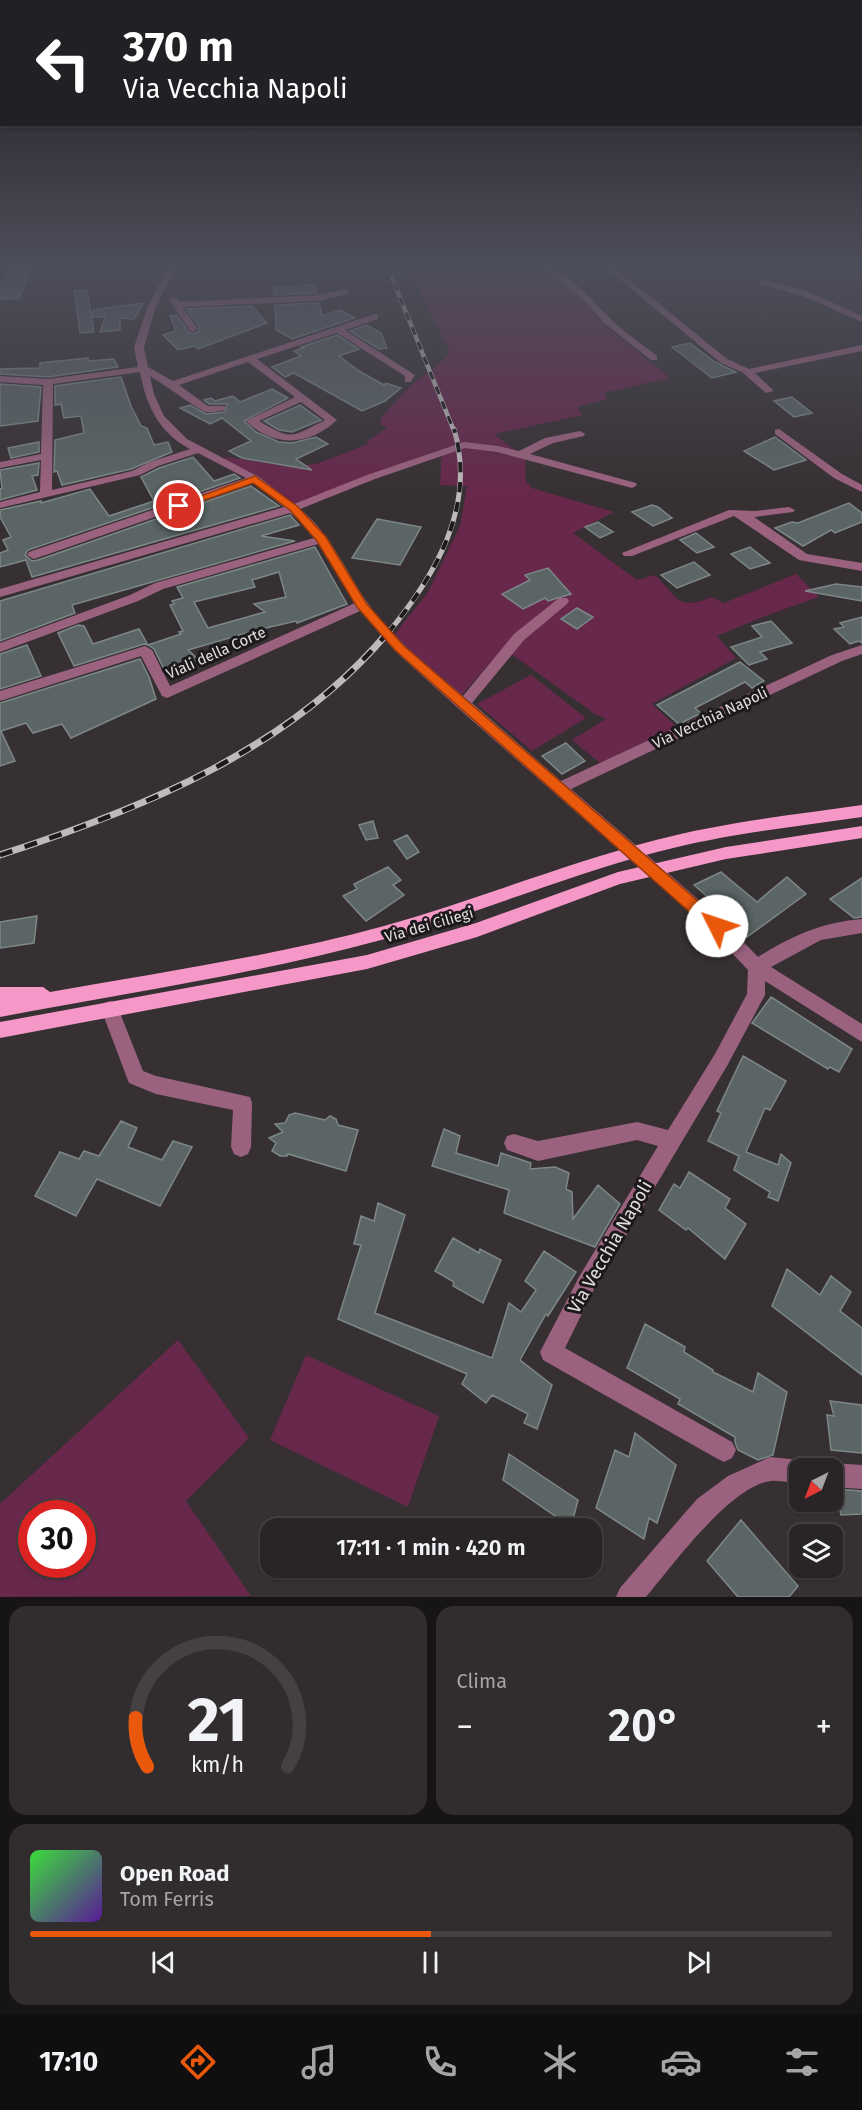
<!DOCTYPE html>
<html lang="it">
<meta charset="utf-8">
<style>
body{margin:0;font-family:"Fira Sans",sans-serif;background:#312c2e;color:#f1f3f6;height:100vh;display:flex;flex-direction:column;font-size:22px;white-space:nowrap}
*{box-sizing:border-box;margin:0}
p{font-size:20px;color:#a5a4a7}
.icon{flex:none;width:33px;height:33px;fill:none;stroke:currentColor;stroke-width:2;stroke-linecap:round;stroke-linejoin:round}
.map{position:relative;height:1597px;overflow:hidden}
.drawer{display:flex;flex-direction:column;gap:9px;padding:9px;background:#171415;flex:1}
.drawer>*{flex:none}
.banner{position:absolute;left:0px;top:0px;width:862px;height:126px;box-shadow:0 2px 4px #0004,0 0 0 2px #454143;background:#202124;color:#fff;overflow:hidden}
.needle{width:39px;rotate:222deg}
.tools{position:absolute;left:789px;top:1458px;display:grid;gap:12px}
.tools a{display:grid;place-items:center;width:54px;height:54px;border-radius:12px;background:#292426;box-shadow:0 2px 4px #0004,0 0 0 2px #454143;font-size:30px}
.speed{position:absolute;left:18px;top:1500px;display:flex;gap:12px;font-size:30px;font-weight:700;text-align:center}
.speed>*{display:grid;place-content:center;width:78px;height:78px;border-radius:50%;background:#292426;box-shadow:0 2px 4px #0004,0 0 0 2px #454143;line-height:1}
.speed .limit{border:9px solid #d22;background:#fff;color:#111}
.pin{position:absolute;display:grid;place-items:center;width:51px;height:51px;color:#fff;margin:-26px;border:3px solid #fff;border-radius:50%;box-shadow:0 2px 6px #0007}
.me{position:absolute;width:66px;margin:-33px;rotate:311deg;stroke-linejoin:round;filter:drop-shadow(0 0 4px #0008)}
.turn{display:flex;align-items:center;gap:21px;height:126px;padding:0 24px;font-size:27px}
.turn .icon{width:78px;height:78px;stroke-width:2.5}
.turn b{display:block;font-size:42px;line-height:51px}
.big{font-size:45px;font-weight:600;line-height:1.1}
.drawer .card{flex:1;display:flex;flex-direction:column;justify-content:center;gap:9px;min-width:0;padding:0 21px;border-radius:18px;background:#312c2e}
.drawer .dial{align-items:center;gap:0}
.dial svg{height:156px;overflow:visible;fill:none;stroke:#454143;stroke-width:7;stroke-linecap:round;text-anchor:middle}
.dial text{fill:#f1f3f6;stroke:none}
.song{display:flex;align-items:center;gap:18px}
.cover{width:72px;height:72px;border-radius:9px;background:linear-gradient(135deg,hsl(120 70% 55%),hsl(270 70% 35%))}
.played{height:6px;border-radius:3px;background:linear-gradient(90deg,#ea580c 50%,#454143 50%)}
.keys{display:flex;justify-content:space-around;direction:ltr}
.heat{display:flex;justify-content:space-between;align-items:center;font-size:33px;direction:ltr}
.drawer .tiles{flex:1;display:grid;gap:9px;grid-template-columns:1fr 1fr}
.card:last-child{grid-column:span 2}
.trip{position:absolute;left:260px;top:1518px;width:342px;height:60px;border-radius:18px;background:#292426;box-shadow:0 2px 4px #0004,0 0 0 2px #454143;font-weight:600;line-height:60px;text-align:center}
.dock{display:flex;height:96px;justify-content:space-around;align-items:center;background:#100e0f;color:#a5a4a7}
.dock .icon{width:42px;height:42px}
.dock .active{color:#ea580c}
.dock b{font-size:27px;color:#f1f3f6}
.map>svg:first-child{display:block}
.green{fill:#67284b;fill-rule:evenodd}
.building{fill:#5b6565;stroke:#7d8788;stroke-width:1.5;fill-rule:evenodd}
.lines{fill:none;stroke-linecap:round;stroke-linejoin:round}
.minor{fill:#9b627f;fill-rule:evenodd}
.major{fill:#f598c8;fill-rule:evenodd}
.rail-far2-casing{stroke:#beb9bb;stroke-width:4.5}
.rail-far1-casing{stroke:#beb9bb;stroke-width:5}
.rail-casing{stroke:#beb9bb;stroke-width:7}
.rail-far2{stroke:#1c191b;stroke-width:3;stroke-dasharray:8;stroke-linecap:butt}
.rail-far1{stroke:#1c191b;stroke-width:4;stroke-dasharray:10;stroke-linecap:butt}
.rail{stroke:#1c191b;stroke-width:4.5;stroke-dasharray:13;stroke-linecap:butt}
.route{fill:#ea580c;stroke:#983908;stroke-width:1.5}
.labels{text-anchor:middle;stroke-width:6;stroke-linejoin:round;paint-order:stroke}
.street-label{font-size:15px;fill:#e3dee0;stroke:#1c191b}
.near-street-label{font-size:18px;fill:#e3dee0;stroke:#1c191b}
</style>
<div class="map">
<svg width="862" height="1597" viewBox="0 0 862 1597">
<rect width="100%" height="100%" fill="#373033"/>
<path class="green" d="M409,268H541L589,304L590,310L599,320L670,378L603,393L607,399L577,407L583,415L494,434L525,458L526,481L532,488L614,512L573,533L637,580L655,575C677,596 676,612 712,597L724,603L796,574L819,597L765,616L717,636L736,658L652,704L677,727L600,763L572,740L606,719L595,714L503,648L460,697L394,635L428,592L460,526L467,486L440,485L442,449L294,504L262,481L223,459L228,457L293,467L319,463L368,444L366,442L387,428L380,424L381,418L408,388L440,363L450,352Z
M531,675L586,718L532,751L477,704Z
M178,1340L249,1438L186,1501L251,1596L0,1597V1504ZM32,1514H82V1564H32Z
M306,1355L439,1416L408,1507L270,1440Z"/>
<path class="building" d="M10,268H26L24,271H30L19,299H0V287Z
M315,285L317,293L274,295L273,288L275,287Z
M87,290L94,332L80,333L74,291Z
M144,303L134,319L120,318V330L100,332L105,317H93V310Z
M319,303L322,316L340,310L355,318L292,339L276,330L275,305Z
M252,306L267,323L198,349L195,346L178,350L163,335L176,331L170,316L177,315L189,333L194,334L199,331L200,328L187,309Z
M367,325L381,333L387,348L379,349L350,331Z
M337,335L359,349L339,356L359,371L384,385L386,383L401,388L385,401L362,411L294,373L285,377L272,367L301,356L294,351L303,348L301,347Z
M690,343L715,362L736,372L712,378L672,347Z
M88,358V361L114,359L118,367L48,377L0,374V369L40,368V363Z
M121,377L131,406L141,426L147,428L154,445L168,442L172,452L131,469L62,485L57,471L54,472L55,440L84,433L81,416L64,418L61,404L55,405V386Z
M0,384L41,387L38,421L0,426Z
M272,389L288,398L244,421L256,432L279,442L292,443L316,437L328,444L296,459L312,470L242,458L229,451L251,441L222,418L210,424L180,408L190,405L206,414L225,412L227,404H209L204,400L211,398L215,401L233,396L240,402Z
M792,397L812,413L794,417L774,401Z
M300,405L321,420L292,432L279,430L264,421Z
M775,437L806,460L774,470L744,451Z
M39,442V452L11,458L8,448Z
M193,457L214,481L234,474L240,478L28,550L25,555L32,561L38,560L251,486L279,506L32,577L26,560L0,567V553L8,550L3,540L11,537L0,517V510L41,501V503L90,489L109,516L154,501L141,477L159,468Z
M39,463L38,475L32,476L37,490L0,500V489L2,488L0,470Z
M849,503L862,513V522L835,533L831,530L803,546L775,528L792,522L798,523Z
M652,505L658,507L672,518L653,526L632,512Z
M290,515L299,525L261,536L295,541L72,605L75,613L0,641V601Z
M377,519L421,527L400,565L352,558Z
M598,522L613,532L600,538L585,527Z
M696,533L714,547L697,553L680,540Z
M315,547L347,604L297,623L296,621L257,630L188,650L199,660L165,671L154,649L148,645L181,634L179,632L183,631L170,605L174,604L172,601L183,598L177,587ZM279,572L286,597L254,604L265,612L208,628L194,602L255,587L252,580Z
M750,547L770,563L750,569L731,554Z
M694,562L710,575L677,588L661,575Z
M548,568L571,594L548,601L545,598L523,609L502,594L530,580L525,575Z
M836,584L862,587V601L805,591Z
M577,608L593,617L577,629L561,619Z
M862,617V643L859,641L850,644L834,629L844,627L840,623Z
M771,621L792,643L760,652L767,659L749,665L731,647L762,637L752,626Z
M78,625L84,626L93,644L139,629L148,645L144,644L74,666L58,633Z
M27,645L41,676L0,689V654Z
M140,659L149,677L156,699L71,738L62,724L33,733L26,723L1,731L15,761L0,766V703Z
M740,662L764,681L752,688L745,682L695,708L701,713L679,724L657,705Z
M566,743L585,761L562,774L542,756Z
M373,821L378,838L366,840L359,825Z
M407,835L419,852L407,859L394,841Z
M388,867L401,880L393,885L404,895L366,921L343,896L357,889L354,884Z
M721,872L757,902L787,877L806,894L747,937L723,914L725,912L694,885Z
M862,878V917L854,918L830,899Z
M37,916L34,943L0,948V922Z
M771,997L852,1049L839,1072L830,1067L828,1069L752,1023Z
M743,1056L786,1081L770,1110L765,1108L746,1152L778,1165L781,1154L791,1163L778,1201L768,1197L770,1192L734,1170L739,1156L708,1141L721,1113L717,1111Z
M295,1113L325,1120L330,1116L336,1119L338,1125L358,1130L346,1171L288,1154L287,1156H280L272,1151L276,1143L269,1138L283,1132L275,1124L285,1123L289,1115Z
M121,1121L137,1128L128,1147L162,1160L173,1141L192,1147L160,1206L97,1179L76,1216L35,1196L60,1152L79,1159L84,1151L99,1156Z
M444,1129L460,1136L456,1153L498,1166L501,1153L531,1163L530,1169L555,1167L569,1173L566,1189L572,1192L573,1219L598,1185L620,1204L595,1247L504,1213L509,1190L432,1166Z
M689,1172L730,1199L725,1208L746,1224L725,1259L688,1228L686,1230L659,1210L674,1184L680,1188Z
M378,1203L405,1215L375,1313L492,1358L509,1303L521,1312L536,1290L525,1281L544,1251L576,1272L548,1316L546,1314L520,1360L552,1385L537,1429L524,1423L528,1414L492,1395L486,1403L462,1384L467,1374L338,1319L361,1245L354,1244L361,1216L374,1221Z
M453,1238L479,1253L480,1249L501,1260L483,1303L453,1286L454,1282L435,1271Z
M787,1269L820,1295L831,1276L851,1292L840,1311L862,1328V1375L772,1306Z
M645,1324L685,1347L684,1352L713,1370V1372L753,1392L758,1373L787,1392L773,1455L758,1460L738,1450L735,1442V1437L678,1404L680,1399L627,1368Z
M830,1401L862,1405V1453L831,1450L827,1415L834,1416Z
M635,1433L676,1465L657,1523L649,1518L644,1539L596,1508L615,1450L629,1457Z
M509,1454L578,1500L571,1527L503,1480Z
M835,1489L862,1491V1514L841,1515Z
M741,1520L798,1586L789,1597H738L707,1561Z"/>
<g class="lines">
<path class="minor" d="M168,268H176L156,306L144,347L148,367L173,381L375,314L378,315V319L345,330L415,375L411,382H405V376L337,333L257,359L337,420C309,446 274,448 246,421L295,397L248,362L179,385L208,406H225V410C219,411 211,413 206,412C200,411 161,382 150,376L154,394L164,416L187,439L259,477L294,504L367,475L464,442L498,446L519,451L545,438L580,431L585,434L584,436L553,443L530,454L636,483L637,485L632,488L497,452L465,448L375,479L300,509C331,534 345,570 367,602C392,639 430,667 463,696L514,634L559,598H567L569,601L567,604L524,640L472,703L561,781L832,655L862,645V654L842,661L571,789L723,921L758,957C791,936 823,922 862,919V933L821,940L771,967L862,1024V1042L765,981V995L727,1066L593,1291L565,1348L732,1442L736,1450L732,1458L724,1462L716,1458L543,1360L540,1352L579,1277L658,1146L637,1140L538,1161L507,1150L504,1143L507,1136L514,1134L538,1141L637,1122L668,1130L715,1054L747,994L748,970L711,931L458,708L394,650L360,611L167,698L162,696L141,656L0,701V691L145,646L152,650L170,686L355,603L318,544L163,589L138,601L0,652V643L130,595L155,583L314,538L305,524L290,513L0,597V589L284,507L253,483L37,558L33,559L27,555L29,552L246,478L198,453L158,466L140,475L0,508V502L40,492L41,460L0,468V462L41,454L43,385L0,382V376L48,379L138,367L134,347L148,306ZM140,372C146,405 159,433 190,449L150,462L132,471L52,490L53,384ZM301,402L325,420C292,437 292,441 259,421Z
M541,268C566,268 592,301 609,317C623,332 641,343 657,356V360H651L603,322L583,299Z
M606,268H615L727,359L749,369L862,345V351L755,373L774,391L766,393L742,372L721,363Z
M762,279L809,292L862,316V322L803,296L759,284V280Z
M345,289L349,292L348,294L318,301L183,307L198,329L193,332L190,331L169,299L176,297L180,302L318,295Z
M779,429L842,474L862,485V492L834,478L775,434V430Z
M789,507L795,510L793,512L754,517L807,554L862,563V571L799,560L734,516L632,556H624L622,553L729,510L755,511Z
M110,1001L116,1003L143,1071L156,1076L250,1097L252,1103L251,1147L248,1154L241,1157L234,1154L231,1147L233,1110L156,1094L129,1083L101,1009L104,1003Z
M770,1457L800,1460L808,1464L810,1468H800V1484C791,1483 780,1480 771,1481C731,1485 672,1566 646,1597H616L620,1588L697,1499L728,1476Z
M832,1463L862,1465V1489L832,1487V1468H823Z"/>
<path class="major" d="M862,805V817C793,827 724,834 657,852C564,876 475,915 381,940C256,974 127,993 0,1017V987H43L50,992C162,972 275,956 384,926C476,900 564,864 656,840C724,822 793,815 862,805Z
M862,826V838L726,859L620,884L477,937L367,969L0,1038V1022L367,955L476,923L618,872L726,847Z"/>
<g class="rail-far2-casing">
<path id="rail-far2" d="M388,268L454,431"/>
</g>
<g class="rail-far1-casing">
<path id="rail-far1" d="M388,633C435,576 477,506 454,429"/>
</g>
<g class="rail-casing">
<path id="rail" d="M0,855C142,809 291,749 389,631"/>
</g>
<use href="#rail-far2" class="rail-far2"/>
<use href="#rail-far1" class="rail-far1"/>
<use href="#rail" class="rail"/>
</g>
<linearGradient id="sky" x2="0" y2="1"><stop stop-color="#1e1a1c"/><stop offset="0.54" stop-color="#4d4e5b"/><stop offset="1" stop-color="#4d4e5b" stop-opacity="0"/></linearGradient>
<rect width="862" height="492" fill="url(#sky)"/>
<path class="route" d="M255,476L297,506L326,537L366,603L403,645L722,922L724,926L722,931L717,933L711,931L395,650L357,607L317,541L290,510L253,483L182,508L174,506Z"/>
<g class="labels">
<g class="street-label">
<text transform="translate(216 653) rotate(-24)" y="5">Viali della Corte</text>
<text transform="translate(710 718) rotate(-25)" y="5">Via Vecchia Napoli</text>
<text transform="translate(429 925) rotate(-16)" y="5">Via dei Ciliegi</text>
</g>
<g class="near-street-label">
<text transform="translate(610 1247) rotate(-60)" y="6">Via Vecchia Napoli</text>
</g>
</g>
</svg>
<div class="tools">
<a><svg class="needle" viewBox="-14 -14 28 28"><path d="M0-13l5 13h-10z" fill="#e53935"/><path d="M0 13l5-13h-10z" fill="#a5a4a7"/></svg></a>
<a><svg class="icon" aria-label="layers" viewBox="0 0 24 24"><path d="M12 4l9 5-9 5-9-5zM3 14l9 5 9-5"/></svg></a>
</div>
<div class="speed"><div class="limit">30</div></div>
<div class="pin" style="left:179px;top:506px;background:#d93025"><svg class="icon" aria-label="arrive" viewBox="0 0 24 24"><path d="M6 21V4h12l-3 4 3 4H6"/></svg></div>
<svg class="me" style="left:717px;top:926px" viewBox="-20 -20 40 40"><circle r="19" fill="#fff"/><path d="M0-13L10 11 0 6-10 11z" fill="#ea580c"/></svg>
<div class="trip">17:11 · 1 min · 420 m</div>
<div class="banner">
<div class="turn"><svg class="icon" aria-label="left" viewBox="0 0 24 24"><path d="M17 20v-9H6M10 6l-5 5 5 5"/></svg><div><b>370 m</b>Via Vecchia Napoli</div></div>
</div>
</div>
<section class="drawer">
<div class="tiles">
<div class="card dial"><svg viewBox="0 0 100 80">
<path d="M14 69A42 42 0 1 1 86 69"/>
<path d="M14 69A42 42 0 0 1 8 44" stroke="#ea580c"/>
<text x="50" y="56" font-size="32" font-weight="700">21</text>
<text x="50" y="72" font-size="11">km/h</text>
</svg></div>
<div class="card"><p>Clima</p>
<div class="heat"><a>−</a><b class="big">20°</b><a>+</a></div>
</div>
<div class="card">
<div class="song"><i class="cover"></i><div><b>Open Road</b><p>Tom Ferris</p></div></div>
<div class="played"></div>
<div class="keys"><svg class="icon" aria-label="previous" viewBox="0 0 24 24"><path d="M18 5L8 12l10 7zM5 5v14"/></svg><svg class="icon" aria-label="pause" viewBox="0 0 24 24"><path d="M8 5v14M16 5v14"/></svg><svg class="icon" aria-label="next" viewBox="0 0 24 24"><path d="M6 5l10 7-10 7zM19 5v14"/></svg></div>
</div>
</div>
</section>
<nav class="dock">
<b>17:10</b>
<svg class="icon active" aria-label="directions" viewBox="0 0 24 24"><path d="M12 3l9 9-9 9-9-9zM9 14v-3h6M13 9l2 2-2 2"/></svg>
<svg class="icon" aria-label="music" viewBox="0 0 24 24"><path d="M9 18V5l10-2v13"/><circle cx="6" cy="18" r="3"/><circle cx="16" cy="16" r="3"/></svg>
<svg class="icon" aria-label="phone" viewBox="0 0 24 24"><path d="M5 4h4l2 5-3 2q2 4 5 5l2-3 5 2v4C11 20 4 13 5 4z"/></svg>
<svg class="icon" aria-label="climate" viewBox="0 0 24 24"><path d="M12 3v18M4 7l16 10M4 17L20 7"/></svg>
<svg class="icon" aria-label="car" viewBox="0 0 24 24"><path d="M5 17H2v-5l4-1 3-4h7l3 4 3 1v5h-3M9 17h6M6 11h13"/><circle cx="7" cy="17" r="2"/><circle cx="17" cy="17" r="2"/></svg>
<svg class="icon" aria-label="filters" viewBox="0 0 24 24"><path d="M4 7h16M4 17h16"/><circle cx="9" cy="7" r="2"/><circle cx="15" cy="17" r="2"/></svg>
</nav>
